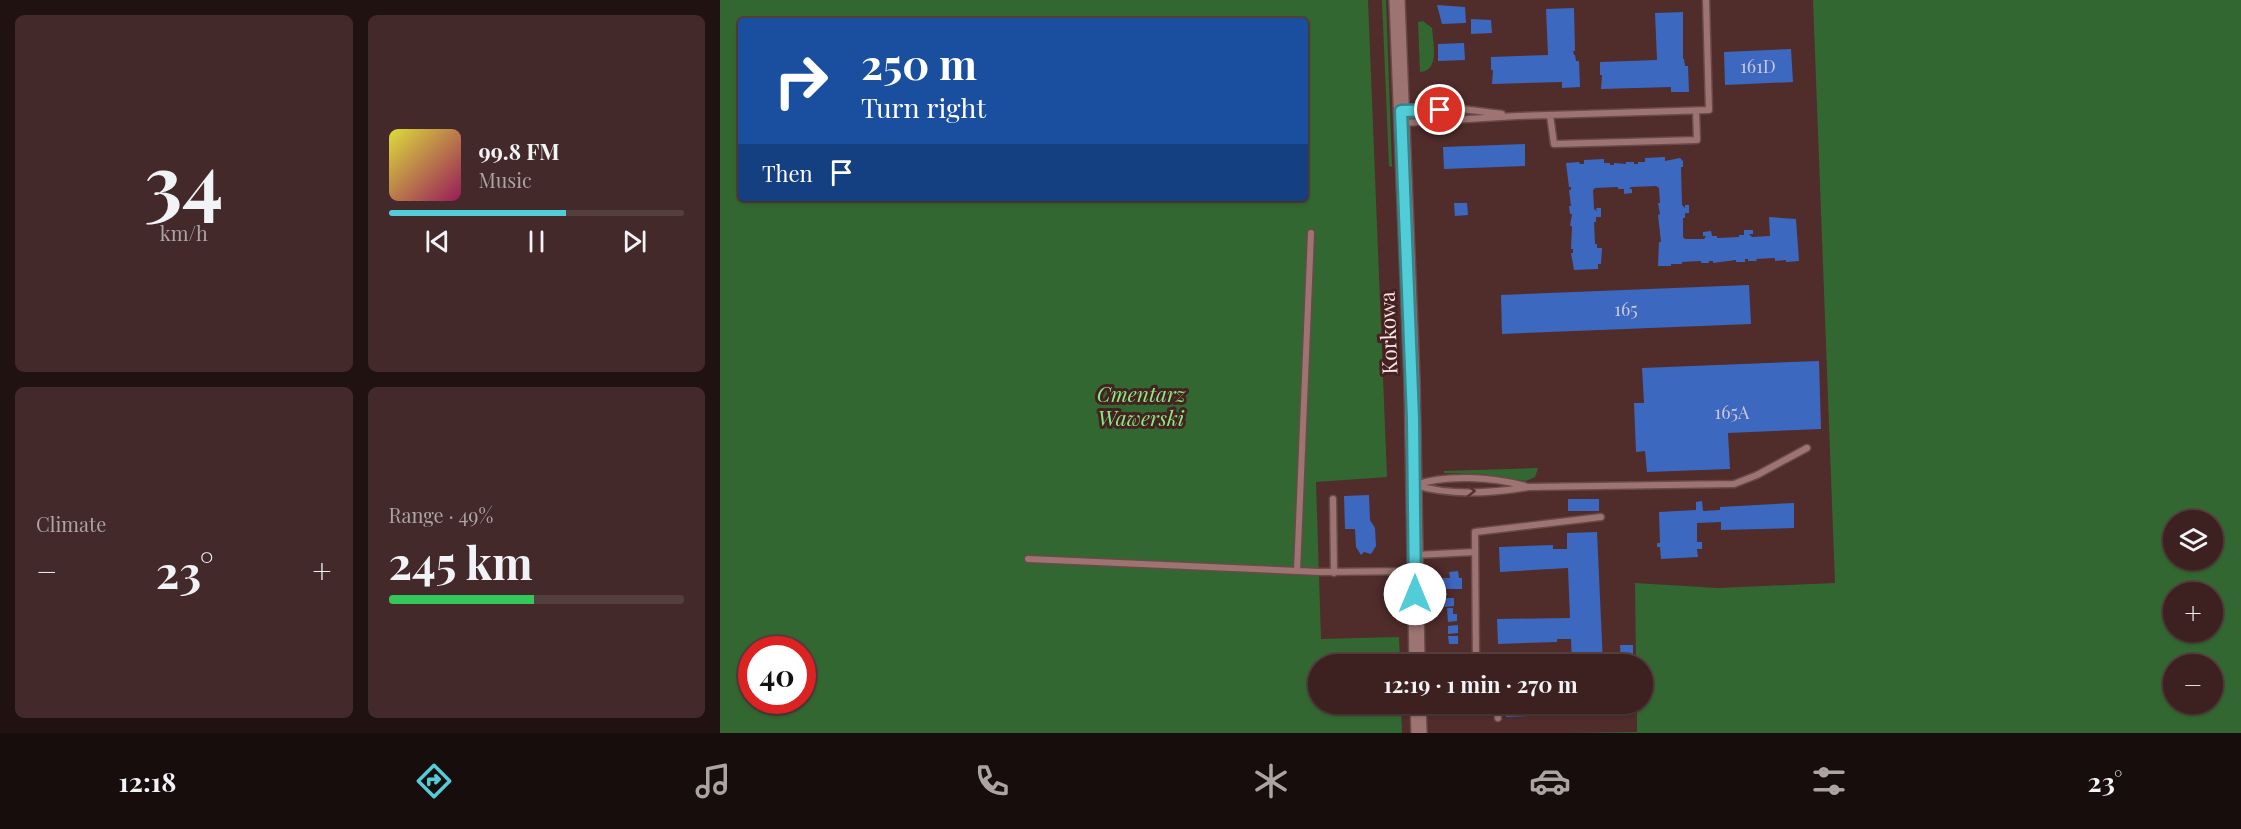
<!DOCTYPE html>
<meta charset="utf-8">
<style>
body{margin:0;font-family:"Playfair Display",serif;background:#432929;color:#f1f3f6;height:100vh;display:flex;flex-direction:column;font-size:22px;white-space:nowrap}
*{box-sizing:border-box;margin:0}
p{font-size:20px;color:#aca3a5}
.icon{flex:none;width:33px;height:33px;fill:none;stroke:currentColor;stroke-width:2;stroke-linecap:round;stroke-linejoin:round}
.map{position:relative;flex:1;overflow:hidden}
.drawer{display:flex;flex-direction:column;gap:15px;padding:15px;background:#211212;width:720px}
.drawer>*{flex:none}
.hud{position:absolute;left:18px;top:18px;width:570px;height:183px;border-radius:6px;box-shadow:0 2px 4px #0004,0 0 0 2px #553e3e;background:#1a4fa0;color:#fff;overflow:hidden}
.buttons{position:absolute;left:1443px;top:510px;display:grid;gap:12px}
.buttons a{display:grid;place-items:center;width:60px;height:60px;border-radius:50%;background:#3c2120;box-shadow:0 2px 4px #0004,0 0 0 2px #553e3e;font-size:30px}
.speed{position:absolute;left:18px;top:636px;display:flex;gap:12px;font-size:30px;font-weight:700;text-align:center}
.speed>*{display:grid;place-content:center;width:78px;height:78px;border-radius:50%;background:#3c2120;box-shadow:0 2px 4px #0004,0 0 0 2px #553e3e;line-height:1}
.speed .limit{border:9px solid #d22;background:#fff;color:#111}
.pin{position:absolute;display:grid;place-items:center;width:51px;height:51px;color:#fff;margin:-26px;border:3px solid #fff;border-radius:50%;box-shadow:0 2px 6px #0007}
.me{position:absolute;width:66px;margin:-33px;rotate:0deg;stroke-linejoin:round;filter:drop-shadow(0 0 4px #0008)}
.turn{display:flex;align-items:center;gap:21px;height:126px;padding:0 24px;font-size:27px}
.turn .icon{width:78px;height:78px;stroke-width:2.5}
.turn b{display:block;font-size:42px;line-height:51px}
.then{display:flex;align-items:center;height:57px;padding:0 24px;background:#0003;gap:12px;font-size:22px}
.big{font-size:45px;font-weight:700;line-height:1.1}
.drawer .widget{flex:1;display:flex;flex-direction:column;justify-content:center;gap:9px;min-width:0;padding:0 21px;border-radius:9px;background:#432929}
.drawer .dial{align-items:center;gap:0}
.dial b{font-size:78px;line-height:1}
.song{display:flex;align-items:center;gap:18px}
.cover{width:72px;height:72px;border-radius:9px;background:linear-gradient(135deg,hsl(60 70% 55%),hsl(330 70% 35%))}
.played{height:6px;border-radius:3px;background:linear-gradient(90deg,#52ccd6 60%,#553e3e 60%)}
.keys{display:flex;justify-content:space-around;direction:ltr}
.heat{display:flex;justify-content:space-between;align-items:center;font-size:33px;direction:ltr}
.charge{height:9px;border-radius:4px;background:linear-gradient(90deg,#34c759 49%,#553e3e 0)}
.drawer .tiles{flex:1;display:grid;gap:15px;grid-template-columns:repeat(2,1fr)}
.trip{position:absolute;left:588px;top:654px;width:345px;height:60px;border-radius:30px;background:#3c2120;box-shadow:0 2px 4px #0004,0 0 0 2px #553e3e;font-weight:700;line-height:60px;text-align:center}
.tabs{display:flex;height:96px;justify-content:space-around;align-items:center;background:#180d0d;color:#aca3a5}
.tabs .icon{width:42px;height:42px}
.tabs .active{color:#52ccd6}
.tabs b{font-size:27px;color:#f1f3f6}
main{display:flex;flex:1;min-height:0}
.map>svg:first-child{display:block}
.green{fill:#336731;fill-rule:evenodd}
.building{fill:#3d68bf}
.lines{fill:none;stroke-linecap:round;stroke-linejoin:round}
.service-casing{stroke:#684a49;stroke-width:9}
.tertiary-casing{stroke:#684a49;stroke-width:18}
.service{stroke:#9d7471;stroke-width:6}
.tertiary{stroke:#9d7471;stroke-width:15}
.oneway{stroke:#573231}
.route-casing{stroke:#35858b;stroke-width:15}
.route{stroke:#52ccd6;stroke-width:10}
.labels{text-anchor:middle;stroke-width:6;stroke-linejoin:round;paint-order:stroke}
.number-label{font-size:18px;fill:#ccc6da}
.street-label{font-size:21px;fill:#fce5e3;stroke:#452221}
.park-label{font-size:21px;font-style:italic;fill:#85ec80;stroke:#452221}
</style>
<main>
<section class="drawer">
<div class="tiles">
<div class="widget dial"><b>34</b><p>km/h</p></div>
<div class="widget">
<div class="song"><i class="cover"></i><div><b>99.8 FM</b><p>Music</p></div></div>
<div class="played"></div>
<div class="keys"><svg class="icon" aria-label="previous" viewBox="0 0 24 24"><path d="M18 5L8 12l10 7zM5 5v14"/></svg><svg class="icon" aria-label="pause" viewBox="0 0 24 24"><path d="M8 5v14M16 5v14"/></svg><svg class="icon" aria-label="next" viewBox="0 0 24 24"><path d="M6 5l10 7-10 7zM19 5v14"/></svg></div>
</div>
<div class="widget"><p>Climate</p>
<div class="heat"><a>−</a><b class="big">23°</b><a>+</a></div>
</div>
<div class="widget"><p>Range · 49%</p><b class="big">245 km</b><div class="charge"></div></div>
</div>
</section>
<div class="map">
<svg width="1521" height="733" viewBox="0 0 1521 733">
<rect width="100%" height="100%" fill="#502c2b"/>
<path class="green" d="M0,0H648L667,477L596,482L601,639L679,637L680,664H598V704H681L682,733H0ZM21,21H585V198H21ZM32,650H82V700H32Z
M662,0H666L672,167L669,166Z
M1093,0H1521V733H842L917,732V704H922V664H916L915,583L998,588L1115,583ZM1492,520V560H1454V520ZM1492,592V632H1454V592ZM1492,664V704H1454V664Z
M703,21L712,28C713,43 720,71 700,72L698,22Z
M818,468L815,477L806,481L762,474L724,473V471Z"/>
<path class="building" d="M717,5L745,7L746,23L722,24Z
M854,8L855,51H853L854,55H855L856,61H859L860,87L842,88V82L772,84L773,70H771V57L828,55L826,9Z
M963,12V59H964L965,66H968L969,92H951V87L881,89L882,75H880V62L937,60L935,13Z
M751,19L771,20L772,33L751,34Z
M744,43L745,60L718,61V44Z
M1071,49L1073,82L1005,85L1004,52Z
M805,144V166L724,169L723,147Z
M945,157V161L960,158L963,161V167H961L962,205L965,208V205H969V213H965V218H963V237L965,239H984L986,236H983V232L991,231L992,236H997V238L1019,237V235H1024V230H1033V234H1029L1032,237L1050,236L1049,217L1076,219L1079,261L1066,262V260L1055,261V258L1036,259L1037,261H1028V259H1025V262H1016V260L993,263V261H989V263H981V261L962,262V264H951V266H938L939,242H941L938,215L940,214L938,203H940L939,188L936,186L911,187L909,189H912V193L904,194V189H898V187L875,188L873,190L874,209L877,211L876,208H881V217H876V222H874L875,244H877V248H882L881,264H878V269L854,270L851,253H853V249H851L852,226H850L852,214H850L849,206H851L849,190H851V187H849L846,163L859,162L860,164H864V160L884,159V163H890V165H894V163L906,164V162H914V164H918V162H925V158Z
M734,203H747L748,215L735,216Z
M1029,285L1031,324L782,334L781,295Z
M1099,361L1101,429L1008,433L1010,469L927,472L925,451L916,452L914,403H924L922,368Z
M649,495L650,520L655,528L656,546L651,554L644,552L641,555L636,547L635,529H625L624,496Z
M848,499H879V511H848Z
M982,501L983,511L1000,510V507L1074,503V528L1001,530V522L977,523V542H982V549H977L978,557L941,559L940,547H937V543H940L939,512L976,510V502Z
M877,532L883,664H852L851,639H837V642L778,644L777,619L850,618L848,568L780,572L779,547L833,545V549H847V533Z
M738,571L739,578H742V589H723L722,578H730L729,572Z
M725,598H734V606L725,607Z
M727,608H733V614H737V621L728,622Z
M738,625V633L728,634V626Z
M728,636H738V644H729Z
M900,645H913V664H901Z
M738,652V661H729V653Z
M786,704H885V713L786,717Z"/>
<g class="lines">
<g class="service-casing">
<path id="service" d="M682,111L742,109L782,114
M830,115L834,144L977,140L976,111
M682,123L797,116L989,110L986,0
M695,485C730,496 773,493 808,487L1014,484L1037,475L1087,448
M695,485C726,474 773,477 805,486
M613,499L614,573
M696,555L755,552
M308,559L600,572L694,571
M577,571L591,233
M756,664L755,532L881,517
M777,704L778,718"/>
</g>
<g class="tertiary-casing">
<path id="tertiary" d="M677,0L692,380L697,664
M698,704L699,733"/>
</g>
<use href="#service" class="service"/>
<use href="#tertiary" class="tertiary"/>
</g>
<defs><path id="oneway-chevron" d="M-2-3.5L2.5 0L-2 3.5" fill="none" stroke-width="1.6" stroke-linecap="round" stroke-linejoin="round" transform="scale(1.5)"/></defs>
<use class="oneway" href="#oneway-chevron" transform="translate(751 491)"/>
<g class="lines">
<g class="route-casing">
<path id="route" d="M695,594L693,419L681,111L720,110"/>
</g>
<use href="#route" class="route"/>
</g>
<g class="labels">
<g class="number-label">
<text x="1038" y="73">161D</text>
<text x="906" y="316">165</text>
<text x="1012" y="419">165A</text>
</g>
<g class="street-label">
<text transform="translate(669 333) rotate(-92)" y="7">Korkowa</text>
</g>
<g class="park-label">
<text x="421" y="402">Cmentarz<tspan x="421" dy="24">Wawerski</tspan></text>
</g>
</g>
</svg>
<div class="buttons">
<a><svg class="icon" aria-label="layers" viewBox="0 0 24 24"><path d="M12 4l9 5-9 5-9-5zM3 14l9 5 9-5"/></svg></a>
<a>+</a>
<a>−</a>
</div>
<div class="speed"><div class="limit">40</div></div>
<div class="pin" style="left:720px;top:110px;background:#d93025"><svg class="icon" aria-label="arrive" viewBox="0 0 24 24"><path d="M6 21V4h12l-3 4 3 4H6"/></svg></div>
<svg class="me" style="left:695px;top:594px" viewBox="-20 -20 40 40"><circle r="19" fill="#fff"/><path d="M0-13L10 11 0 6-10 11z" fill="#52ccd6"/></svg>
<div class="trip">12:19 · 1 min · 270 m</div>
<div class="hud">
<div class="turn"><svg class="icon" aria-label="right" viewBox="0 0 24 24"><path d="M7 20v-9h11M14 6l5 5-5 5"/></svg><div><b>250 m</b>Turn right</div></div>
<div class="then">Then<svg class="icon" aria-label="arrive" viewBox="0 0 24 24"><path d="M6 21V4h12l-3 4 3 4H6"/></svg></div>
</div>
</div>
</main>
<nav class="tabs">
<b>12:18</b>
<svg class="icon active" aria-label="directions" viewBox="0 0 24 24"><path d="M12 3l9 9-9 9-9-9zM9 14v-3h6M13 9l2 2-2 2"/></svg>
<svg class="icon" aria-label="music" viewBox="0 0 24 24"><path d="M9 18V5l10-2v13"/><circle cx="6" cy="18" r="3"/><circle cx="16" cy="16" r="3"/></svg>
<svg class="icon" aria-label="phone" viewBox="0 0 24 24"><path d="M5 4h4l2 5-3 2q2 4 5 5l2-3 5 2v4C11 20 4 13 5 4z"/></svg>
<svg class="icon" aria-label="climate" viewBox="0 0 24 24"><path d="M12 3v18M4 7l16 10M4 17L20 7"/></svg>
<svg class="icon" aria-label="car" viewBox="0 0 24 24"><path d="M5 17H2v-5l4-1 3-4h7l3 4 3 1v5h-3M9 17h6M6 11h13"/><circle cx="7" cy="17" r="2"/><circle cx="17" cy="17" r="2"/></svg>
<svg class="icon" aria-label="filters" viewBox="0 0 24 24"><path d="M4 7h16M4 17h16"/><circle cx="9" cy="7" r="2"/><circle cx="15" cy="17" r="2"/></svg>
<b>23°</b>
</nav>
